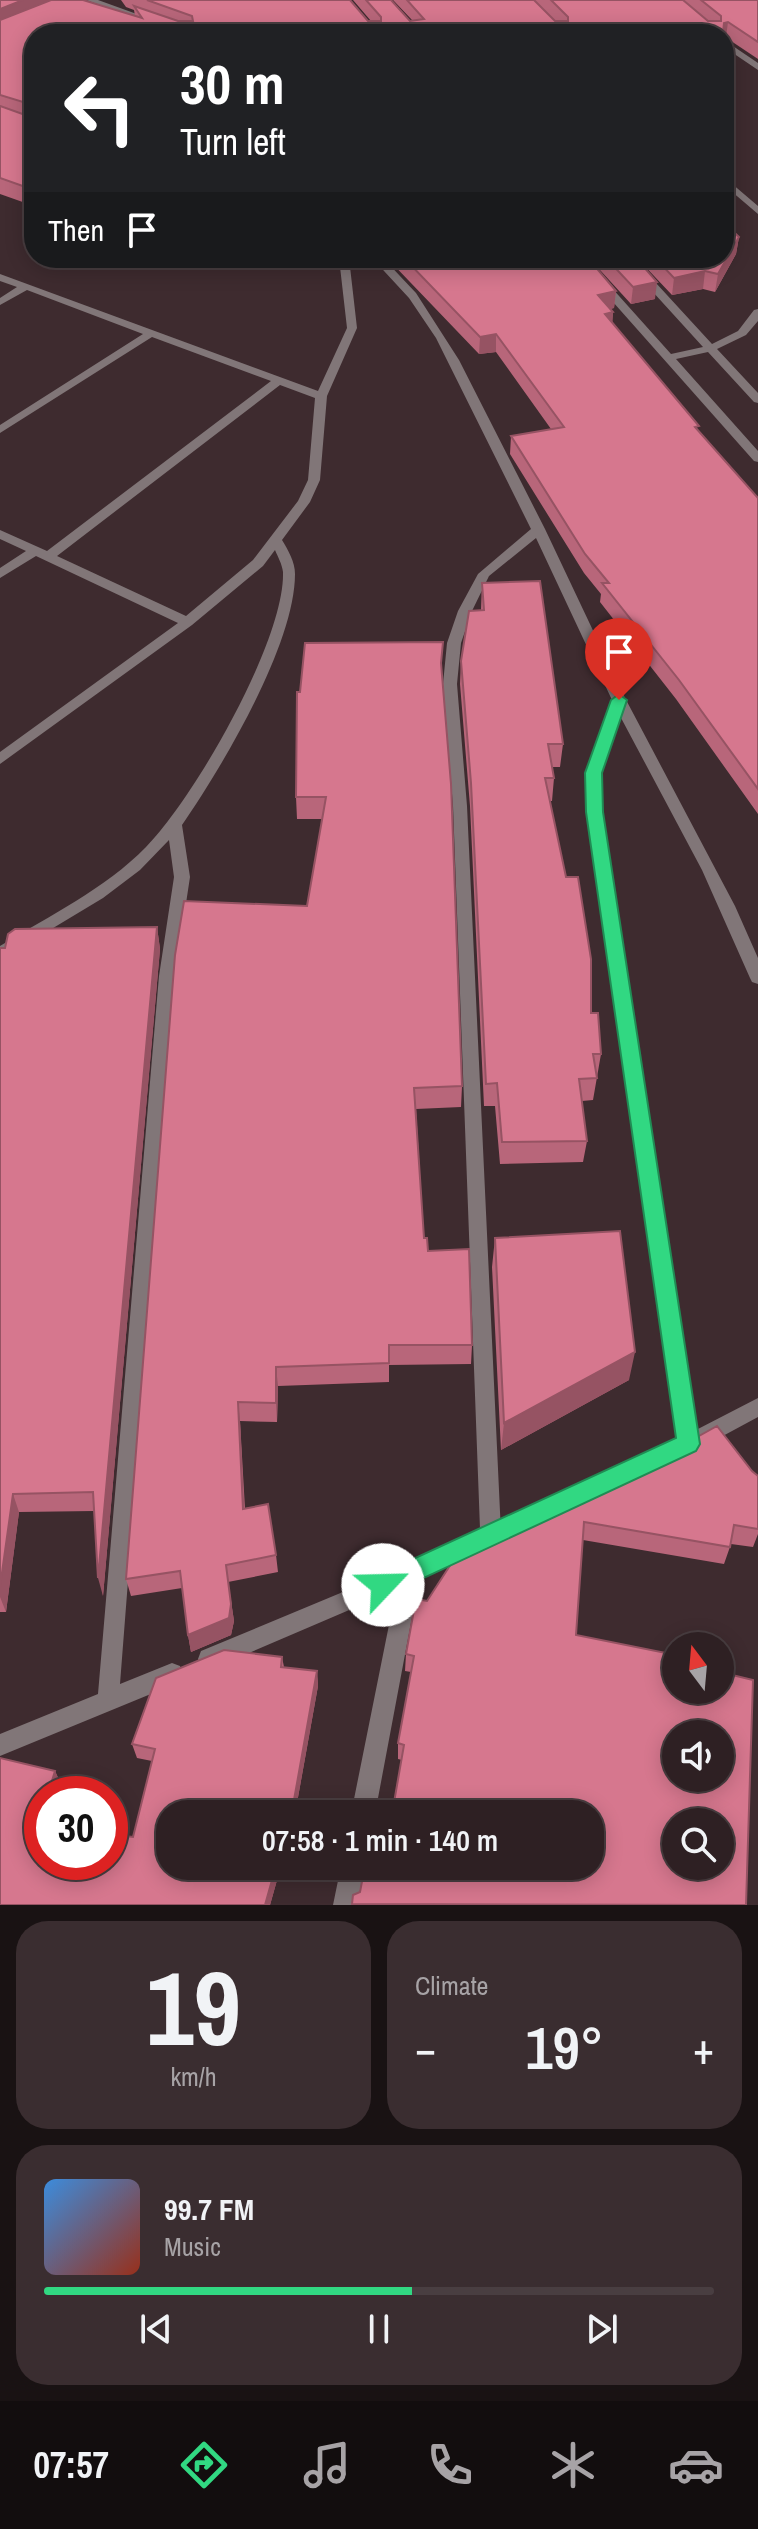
<!DOCTYPE html>
<meta charset="utf-8">
<style>
body{margin:0;font-family:"Archivo Narrow",sans-serif;background:#3a2d30;color:#f1f3f6;height:100vh;display:flex;flex-direction:column;font-size:30px;white-space:nowrap}
*{box-sizing:border-box;margin:0}
p{font-size:26px;color:#a7a3a6}
.icon{flex:none;width:44px;height:44px;fill:none;stroke:currentColor;stroke-width:2;stroke-linecap:round;stroke-linejoin:round}
.map{position:relative;height:1905px;overflow:hidden}
.side{display:flex;flex-direction:column;gap:16px;padding:16px;background:#191213;flex:1}
.side>*{flex:none}
.banner{position:absolute;left:24px;top:24px;width:710px;height:244px;border-radius:32px;box-shadow:0 4px 20px #0003,0 0 0 2px #493e41;background:#202124;color:#fff;overflow:hidden}
.needle{width:52px;rotate:344deg}
.controls{position:absolute;left:662px;top:1632px;display:grid;gap:16px}
.controls a{display:grid;place-items:center;width:72px;height:72px;border-radius:50%;background:#2e2023;box-shadow:0 4px 20px #0003,0 0 0 2px #493e41;font-size:40px}
.speed{position:absolute;left:24px;top:1776px;display:flex;gap:16px;font-size:40px;font-weight:700;text-align:center}
.speed>*{display:grid;place-content:center;width:104px;height:104px;border-radius:50%;background:#2e2023;box-shadow:0 4px 20px #0003,0 0 0 2px #493e41;line-height:1}
.speed .limit{border:12px solid #d22;background:#fff;color:#111}
.pin{position:absolute;display:grid;place-items:center;width:68px;height:68px;color:#fff;margin:-82px -34px;border-radius:50% 50% 50% 0;rotate:-45deg;box-shadow:0 0 8px #0007}
.pin .icon{rotate:45deg}
.me{position:absolute;width:88px;margin:-44px;rotate:66deg;stroke-linejoin:round;filter:drop-shadow(0 0 6px #0008)}
.turn{display:flex;align-items:center;gap:28px;height:168px;padding:0 24px;font-size:36px}
.turn .icon{width:104px;height:104px;stroke-width:2.5}
.turn b{display:block;font-size:56px;line-height:68px}
.then{display:flex;align-items:center;height:76px;padding:0 24px;background:#0003;gap:16px;font-size:30px}
.big{font-size:60px;font-weight:600;line-height:1.1}
.side .card{flex:1;display:flex;flex-direction:column;justify-content:center;gap:12px;min-width:0;padding:0 28px;border-radius:32px;background:#3a2d30}
.side .dial{align-items:center;gap:0}
.dial b{font-size:104px;line-height:1}
.song{display:flex;align-items:center;gap:24px}
.cover{width:96px;height:96px;border-radius:12px;background:linear-gradient(135deg,hsl(210 70% 55%),hsl(10 70% 35%))}
.played{height:8px;border-radius:4px;background:linear-gradient(90deg,#31d882 55%,#493e41 55%)}
.keys{display:flex;justify-content:space-around;direction:ltr}
.heat{display:flex;justify-content:space-between;align-items:center;font-size:44px;direction:ltr}
.side .tiles{flex:1;display:grid;gap:16px;grid-template-columns:1fr 1fr}
.card:last-child{grid-column:span 2}
.trip{position:absolute;left:156px;top:1800px;width:448px;height:80px;border-radius:32px;background:#2e2023;box-shadow:0 4px 20px #0003,0 0 0 2px #493e41;font-weight:600;line-height:80px;text-align:center}
.menu{display:flex;height:128px;justify-content:space-around;align-items:center;background:#120d0e;color:#a7a3a6}
.menu .icon{width:56px;height:56px}
.menu .selected{color:#31d882}
.menu b{font-size:36px;color:#f1f3f6}
.map>svg:first-child{display:block}
.lines{fill:none;stroke-linecap:round;stroke-linejoin:round}
.street{fill:#817678;fill-rule:evenodd}
.wall{fill:#b8667a}
.shaded-wall{fill:#965363}
.building{fill:#d6778e;stroke:#965363;stroke-width:2;fill-rule:evenodd}
.route{fill:#31d882;stroke:#208c54;stroke-width:2}
</style>
<div class="map">
<svg width="758" height="1905" viewBox="0 0 758 1905">
<rect width="100%" height="100%" fill="#3e2b2f"/>
<g class="lines">
<path class="street" d="M86,0H98L192,34H180Z
M724,40L758,63V70L724,47Z
M724,177L758,206V214L724,185Z
M339,258H349L357,328L327,396L320,480L310,502L282,540C288,550 295,562 295,574C295,645 222,767 182,825L190,877L175,976L120,1684L172,1663L180,1666L183,1674L180,1682L0,1756V1734L98,1694L159,976L174,877L169,840L140,870L103,898L0,960V946C49,916 105,889 146,847C194,798 285,641 283,572C282,564 278,557 275,550L263,566L192,625L0,764V752L178,623L36,556L0,578V568L26,551L0,539V530L47,551L271,381L152,337L0,433V425L143,334L27,290L0,305V298L17,287L0,281V274L318,391L347,328ZM280,385L315,398L308,480L298,501L253,560L186,616L57,556Z
M372,258H383L416,293L459,360L545,529L624,696L735,906L758,958V984L752,982L750,978L702,870L620,716L600,773L601,812L696,1430L758,1398V1417L695,1451L577,1504L570,1507L563,1504L560,1497L563,1490L677,1439L587,812L586,773L612,700L536,538L489,576L472,611L461,643L457,684L467,806L501,1533L498,1540L489,1542L487,1546L419,1580L375,1814H351L396,1590L209,1670L201,1667L198,1659L201,1651L403,1567L480,1529L453,806L443,684L447,643L458,611L478,574L531,529L436,338L409,298Z
M574,258H585L671,354L703,347L622,258H633L712,344L738,331L754,310L758,309V321L746,335L717,349L758,393V403L754,402L708,352L676,359L758,451V462L754,461Z
M341,1866H365L357,1905H333Z"/>
</g>
<path class="wall" d="M0,0L135,16L134,10L126,7L121,0H350L368,21H371L353,0H391L410,21L412,20L393,0H758V59L728,39L726,52H724V34H34V206L0,194Z
M739,237L736,254L715,292L703,289L672,295L637,258H724Z
M387,258H588L616,291L614,308L610,309L613,312L612,323L699,431L758,498V814L676,699L600,602L601,594L584,573L510,454L511,436L551,429L496,352L479,354Z
M589,258H636L655,299L631,304Z
M482,583L563,744L560,767H552L554,778L552,801H550L591,1013L601,1054L593,1100L582,1101L587,1141L583,1162L500,1164L495,1106H484L470,806L460,684L461,661L481,610Z
M441,670L462,1086L461,1107L416,1109L424,1238L428,1251L472,1345L471,1364L389,1365V1382L278,1386L277,1422L240,1421L245,1509L276,1555L278,1572L228,1582L234,1621L231,1635L191,1652L188,1635L182,1588L131,1596L126,1579L307,906L322,819H297L296,797Z
M157,927L160,949L103,1596L94,1511L19,1512L6,1612H0V948Z
M495,1238L629,1380L501,1450L492,1267Z
M752,1471L758,1476V1534L753,1547L731,1544L724,1564L583,1540L576,1635L590,1866L402,1760L398,1759V1743L411,1672L405,1671L406,1654L427,1601L586,1499Z
M224,1650L282,1657L284,1667L317,1671L318,1686L295,1814H170V1866H281L270,1905H0V1758L55,1771L61,1784L58,1794H42V1862H110V1834L133,1837L152,1761L137,1758L132,1744L156,1678Z"/>
<path class="shaded-wall" d="M23,0H51L0,25V9Z
M728,22L726,37L728,36L726,52H724V34H722L724,23Z
M739,237L736,254L715,292L718,274Z
M705,271L703,289L672,295L674,278Z
M657,282L655,299L631,304L633,287Z
M616,291L614,308L596,312L598,295Z
M613,312L612,330L605,314Z
M496,334V352L479,354L480,337Z
M157,927L160,949L103,1596L98,1578Z
M635,1352L629,1380L501,1450L504,1423Z
M276,1367L278,1386L277,1422L276,1403Z
M238,1402L240,1421L245,1527L243,1509Z
M13,1494L19,1512L6,1612L0,1597V1587Z
M226,1565L234,1621L231,1635L191,1652L188,1635Z
M317,1671L318,1686L295,1814H290Z
M55,1771L61,1784L58,1794H48Z
M276,1866H281L270,1905H265Z"/>
<path class="building" d="M0,0H23L0,9Z
M51,0H83L142,18L134,6L178,21H193L192,16L147,0H350L368,21H381V17L366,0H391L410,21L424,19L407,0H534L555,21H568V17L551,0H683L708,21H721V16L701,0H758V42L728,22L724,23L723,32L728,36L724,37V34H34V111L33,105L0,95V20Z
M0,106L31,117L34,114V190L0,178Z
M724,223L739,237L718,274L705,271L674,278L655,258H724Z
M404,258H588L616,291L598,295L613,312L605,314L699,426L695,427L758,498V789L679,680L602,583H609L585,554L511,436L564,427L496,334L480,337Z
M606,258H636L657,282L633,287Z
M540,581L563,744H548L554,778H545L566,877H578L591,959V1013H598L601,1054H593L597,1078L579,1079L587,1141L502,1142L497,1083L486,1084L471,783L461,661L469,611L484,610L482,583Z
M443,642L441,663L451,784L462,1086L414,1088L424,1238H427L428,1251L469,1249L472,1345H389V1363L276,1367V1403L238,1402L243,1509L268,1504L276,1555L226,1565L231,1604L229,1618L188,1635L180,1571L126,1579L175,955L184,901L307,906L326,797H296L297,692H300L305,643Z
M157,927L98,1578L93,1492L13,1494L0,1587V948H5L8,934L15,929Z
M620,1231L635,1352L504,1423L495,1238Z
M717,1426L752,1471L758,1476V1529L734,1525L730,1547L584,1522L576,1635L676,1655V1690H720V1672L753,1680L746,1905L352,1904L353,1895L360,1892L365,1866H590V1814H392L404,1745L398,1743L414,1656L406,1654L416,1599L427,1601L464,1544L587,1487L586,1499ZM676,1734H720V1778H676ZM676,1822H720V1866H676Z
M224,1650L282,1657L281,1667L317,1671L294,1800L290,1814H170V1866H276L265,1905H0V1758L55,1771L48,1794H42V1812L38,1824H42V1862H110V1834L133,1837L155,1749L132,1744L156,1678Z"/>
<path class="route" d="M619,694L627,700L602,773L603,812L700,1444L696,1451L383,1597L374,1594L371,1585L374,1577L676,1438L586,812L585,773L611,700Z"/>
</svg>
<div class="controls">
<a><svg class="needle" viewBox="-14 -14 28 28"><path d="M0-13l5 13h-10z" fill="#e53935"/><path d="M0 13l5-13h-10z" fill="#a7a3a6"/></svg></a>
<a><svg class="icon" aria-label="sound" viewBox="0 0 24 24"><path d="M4 9h4l5-4v14l-5-4H4zM17 9q2 3 0 6"/></svg></a>
<a><svg class="icon" aria-label="search" viewBox="0 0 24 24"><circle cx="10" cy="10" r="6"/><path d="M15 15l6 6"/></svg></a>
</div>
<div class="speed"><div class="limit">30</div></div>
<div class="pin" style="left:619px;top:700px;background:#d93025"><svg class="icon" aria-label="arrive" viewBox="0 0 24 24"><path d="M6 21V4h12l-3 4 3 4H6"/></svg></div>
<svg class="me" style="left:383px;top:1585px" viewBox="-20 -20 40 40"><circle r="19" fill="#fff"/><path d="M0-13L10 11 0 6-10 11z" fill="#31d882"/></svg>
<div class="trip">07:58 · 1 min · 140 m</div>
<div class="banner">
<div class="turn"><svg class="icon" aria-label="left" viewBox="0 0 24 24"><path d="M17 20v-9H6M10 6l-5 5 5 5"/></svg><div><b>30 m</b>Turn left</div></div>
<div class="then">Then<svg class="icon" aria-label="arrive" viewBox="0 0 24 24"><path d="M6 21V4h12l-3 4 3 4H6"/></svg></div>
</div>
</div>
<section class="side">
<div class="tiles">
<div class="card dial"><b>19</b><p>km/h</p></div>
<div class="card"><p>Climate</p>
<div class="heat"><a>−</a><b class="big">19°</b><a>+</a></div>
</div>
<div class="card">
<div class="song"><i class="cover"></i><div><b>99.7 FM</b><p>Music</p></div></div>
<div class="played"></div>
<div class="keys"><svg class="icon" aria-label="previous" viewBox="0 0 24 24"><path d="M18 5L8 12l10 7zM5 5v14"/></svg><svg class="icon" aria-label="pause" viewBox="0 0 24 24"><path d="M8 5v14M16 5v14"/></svg><svg class="icon" aria-label="next" viewBox="0 0 24 24"><path d="M6 5l10 7-10 7zM19 5v14"/></svg></div>
</div>
</div>
</section>
<nav class="menu">
<b>07:57</b>
<svg class="icon selected" aria-label="directions" viewBox="0 0 24 24"><path d="M12 3l9 9-9 9-9-9zM9 14v-3h6M13 9l2 2-2 2"/></svg>
<svg class="icon" aria-label="music" viewBox="0 0 24 24"><path d="M9 18V5l10-2v13"/><circle cx="6" cy="18" r="3"/><circle cx="16" cy="16" r="3"/></svg>
<svg class="icon" aria-label="phone" viewBox="0 0 24 24"><path d="M5 4h4l2 5-3 2q2 4 5 5l2-3 5 2v4C11 20 4 13 5 4z"/></svg>
<svg class="icon" aria-label="climate" viewBox="0 0 24 24"><path d="M12 3v18M4 7l16 10M4 17L20 7"/></svg>
<svg class="icon" aria-label="car" viewBox="0 0 24 24"><path d="M5 17H2v-5l4-1 3-4h7l3 4 3 1v5h-3M9 17h6M6 11h13"/><circle cx="7" cy="17" r="2"/><circle cx="17" cy="17" r="2"/></svg>
</nav>
